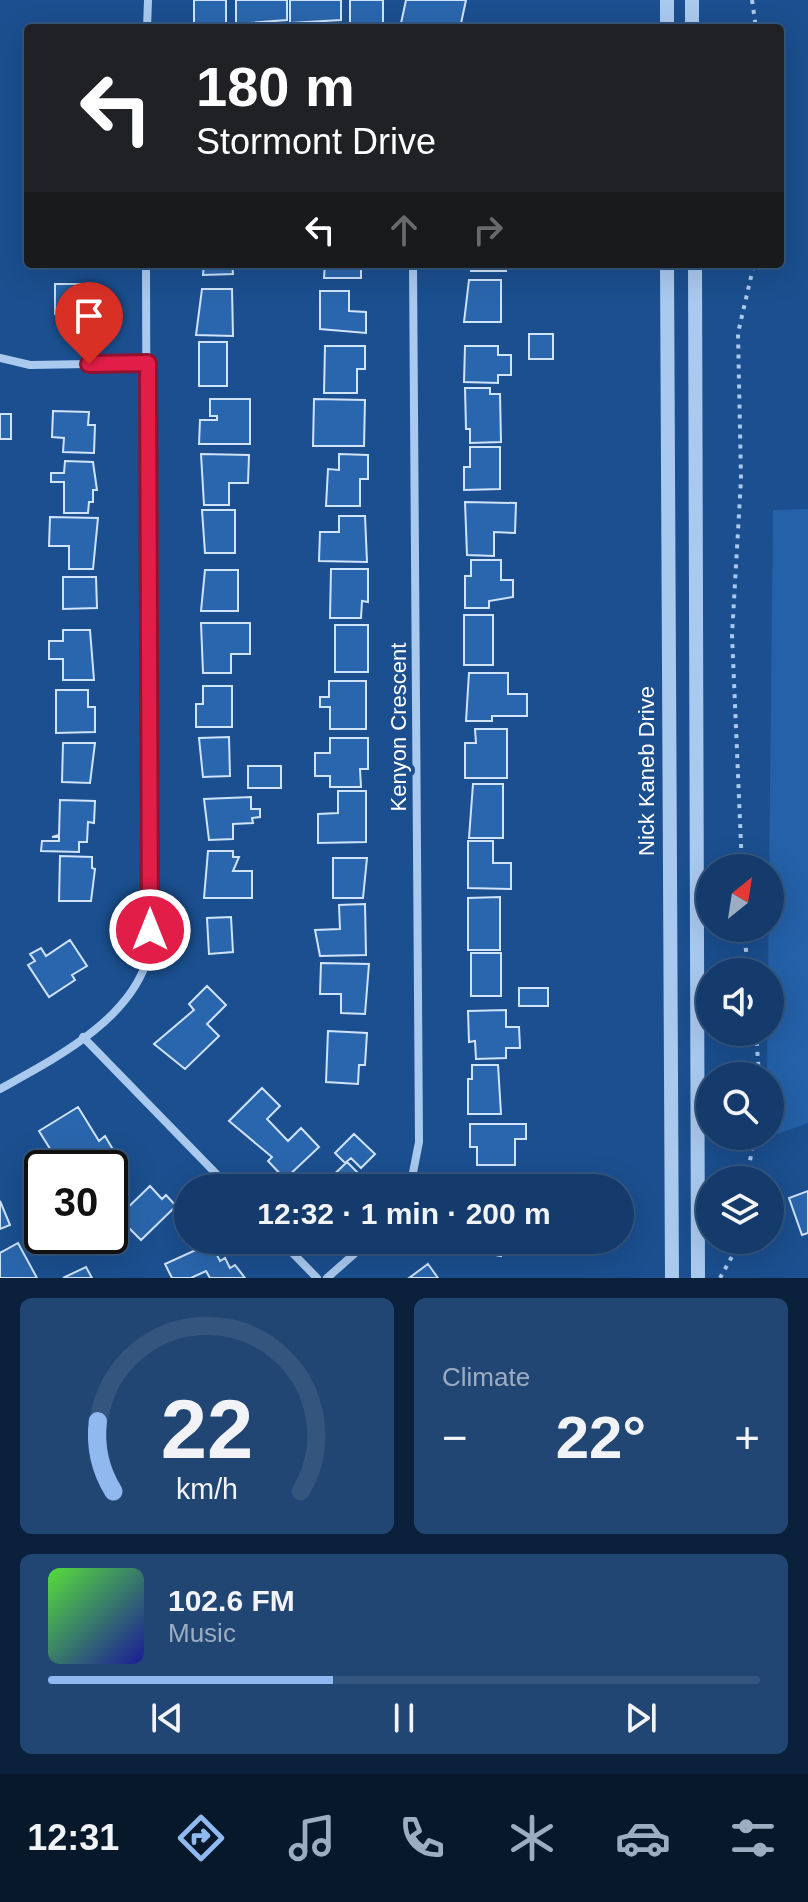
<!DOCTYPE html>
<meta charset="utf-8">
<style>
body{margin:0;font-family:Helvetica,sans-serif;background:#214673;color:#f1f3f6;height:100vh;display:flex;flex-direction:column;font-size:30px;white-space:nowrap}
*{box-sizing:border-box;margin:0}
p{font-size:26px;color:#9dadc1}
.icon{flex:none;width:44px;height:44px;fill:none;stroke:currentColor;stroke-width:2;stroke-linecap:round;stroke-linejoin:round}
.map{position:relative;height:1278px;overflow:hidden}
.drawer{display:flex;flex-direction:column;gap:20px;padding:20px;background:#0b203b;flex:1}
.drawer>*{flex:none}
.guide{position:absolute;left:24px;top:24px;width:760px;height:244px;border-radius:8px;box-shadow:0 8px 32px #0002,0 0 0 2px #33557e;background:#202124;color:#fff;overflow:hidden}
.needle{width:52px;rotate:30deg}
.controls{position:absolute;left:696px;top:854px;display:grid;gap:16px}
.controls a{display:grid;place-items:center;width:88px;height:88px;border-radius:50%;background:#143b6b;box-shadow:0 8px 32px #0002,0 0 0 2px #33557e;font-size:40px}
.speed{position:absolute;left:24px;top:1150px;display:flex;gap:16px;font-size:40px;font-weight:700;text-align:center}
.speed>*{display:grid;place-content:center;width:104px;height:104px;border-radius:50%;background:#143b6b;box-shadow:0 8px 32px #0002,0 0 0 2px #33557e;line-height:1}
.speed .limit{border:4px solid #111;border-radius:12px;background:#fff;color:#111}
.pin{position:absolute;display:grid;place-items:center;width:68px;height:68px;color:#fff;margin:-82px -34px;border-radius:50% 50% 50% 0;rotate:-45deg;box-shadow:0 0 8px #0007}
.pin .icon{rotate:45deg}
.me{position:absolute;width:88px;margin:-44px;rotate:0deg;stroke-linejoin:round;filter:drop-shadow(0 0 6px #0008)}
.turn{display:flex;align-items:center;gap:28px;height:168px;padding:0 40px;font-size:36px}
.turn .icon{width:104px;height:104px;stroke-width:2.5}
.turn b{display:block;font-size:56px;line-height:68px}
.lanes{display:flex;align-items:center;height:76px;padding:0 40px;background:#0003;justify-content:center;gap:40px;direction:ltr}
.lanes .off{opacity:.35}
.big{font-size:60px;font-weight:700;line-height:1.1}
.drawer .card{flex:1;display:flex;flex-direction:column;justify-content:center;gap:12px;min-width:0;padding:0 28px;border-radius:12px;background:#214673}
.drawer .dial{align-items:center;gap:0}
.dial svg{height:208px;overflow:visible;fill:none;stroke:#33557e;stroke-width:7;stroke-linecap:round;text-anchor:middle}
.dial text{fill:#f1f3f6;stroke:none}
.song{display:flex;align-items:center;gap:24px}
.cover{width:96px;height:96px;border-radius:12px;background:linear-gradient(135deg,hsl(110 70% 55%),hsl(240 70% 35%))}
.played{height:8px;border-radius:4px;background:linear-gradient(90deg,#90b9f0 40%,#33557e 40%)}
.keys{display:flex;justify-content:space-around;direction:ltr}
.heat{display:flex;justify-content:space-between;align-items:center;font-size:44px;direction:ltr}
.drawer .tiles{flex:1;display:grid;gap:20px;grid-template-columns:1fr 1fr}
.card:last-child{grid-column:span 2}
.trip{position:absolute;left:174px;top:1174px;width:460px;height:80px;border-radius:40px;background:#143b6b;box-shadow:0 8px 32px #0002,0 0 0 2px #33557e;font-weight:700;line-height:80px;text-align:center}
.tabs{display:flex;height:128px;justify-content:space-around;align-items:center;background:#08182b;color:#9dadc1}
.tabs .icon{width:56px;height:56px}
.tabs .current{color:#90b9f0}
.tabs b{font-size:36px;color:#f1f3f6}
.map>svg:first-child{display:block}
.green{fill:#2461a8}
.building{fill:#2a66ad;stroke:#cfe3fa;stroke-width:2}
.lines{fill:none;stroke-linecap:round;stroke-linejoin:round}
.path{stroke:#a9c9ee;stroke-width:4;stroke-dasharray:4 6;stroke-linecap:butt}
.minor{stroke:#a9c9ee;stroke-width:8}
.tertiary{stroke:#a9c9ee;stroke-width:14}
.route-casing{stroke:#92132f;stroke-width:20}
.route{stroke:#e11d48;stroke-width:14}
.labels{text-anchor:middle;stroke-width:8;stroke-linejoin:round;paint-order:stroke}
.street-label{font-size:22px;fill:#fff;stroke:#1b4f8f}
</style>
<div class="map">
<svg width="808" height="1278" viewBox="0 0 808 1278">
<rect width="100%" height="100%" fill="#1b4f8f"/>
<path class="green" d="M808,509V1123L766,1138L770,1136V1076H767L773,510Z"/>
<path class="building" d="M194,0H226V23H194Z
M236,0H287V20L236,24Z
M290,0H341V20L290,23Z
M350,0H383V26H350Z
M406,0H466L460,28H400Z
M204,264H232L233,274L203,275Z
M325,264H361V278H324Z
M471,264H506V271H471Z
M469,280H501V322H464Z
M55,284H97V314H55Z
M202,289H232L233,336L196,335Z
M320,291H349V311L366,312V333L320,329Z
M529,334H553V359H529Z
M199,342H227V386H199Z
M325,346H365V369H357V393H324Z
M465,346H498V355H511V375H498V383L464,382Z
M465,388H490V394H500L501,442L470,443V429H466Z
M210,399H250V444H199L200,420H217V416H210Z
M314,399L365,400L364,446H313Z
M53,411L89,412L88,425H95L94,453L63,452L64,438L52,437Z
M0,414H11V439H0Z
M470,447H500V489L464,490V467H470Z
M201,454L249,455L248,483H229V505H204Z
M339,454L368,455V479H360V506H326L328,469L339,470Z
M65,461L93,462L97,490H93V502H89L88,513H64V482H51V473H64Z
M465,502L516,503L515,533L494,532V556L467,555Z
M202,510H235V553H205Z
M339,516H365L367,562L319,561L320,532H339Z
M50,517L98,518L93,569H69V546H49Z
M471,560H501V580H513V597L489,601V608H465V576H471Z
M331,569H368V602L362,601L361,618H330Z
M205,570H238V611H201Z
M63,577H96L97,608L63,609Z
M464,615H493V665H464Z
M201,623H250V654H231V673H203Z
M335,625H368V672H335Z
M63,630H90L94,680H63V659H49V641H63Z
M469,673H508V694H527V716H492V721H466Z
M329,681H366V729H330V707H320V697H329Z
M203,686H232V727H196V704H203Z
M56,690H88V707H95V732L56,733Z
M475,729H507V778H465V743H476Z
M229,737L230,776L203,777L199,738Z
M330,738H368V769H360L361,787H330V776H315V753H330Z
M63,743H95L90,783L62,782Z
M248,766H281V788H248Z
M473,784H503V838H469Z
M338,791H366V842L318,843V814L338,813Z
M251,797V809H260V817L252,818L253,823L233,824V839L209,840L204,799Z
M60,800L95,801L94,823L88,822L87,842H79V852L41,851L42,841H59V837H52L59,835Z
M468,841H493V863H511V889L468,888Z
M208,851H233V857H239L233,871H252V898H204Z
M60,856L92,857V868L95,869L91,901H59Z
M333,858H367L363,898H333Z
M500,897V950H468V898Z
M365,904L366,955L320,956L315,930L340,929L339,905Z
M231,917L233,952L209,954L207,918Z
M70,940L87,966L72,975L75,980L49,997L28,965L35,961L30,954L41,948L46,956Z
M471,953H501V996H471Z
M321,963L369,964L365,1014L341,1013V994H320Z
M207,986L226,1005L207,1024L219,1036L185,1069L154,1044L194,1010L189,1004Z
M519,988H548V1006H519Z
M506,1010V1027H519L520,1048H506V1058L476,1059L475,1041L469,1042L468,1011Z
M328,1031L367,1033L365,1065H359L358,1084L326,1082Z
M472,1065H498L501,1114H468V1079H472Z
M262,1088L280,1106L267,1119L288,1141L301,1128L319,1147L285,1179L268,1161L272,1157L229,1121Z
M78,1107L99,1141L105,1136L115,1153L112,1155L121,1170L110,1176V1168H66L65,1165L79,1156L77,1153L64,1160L57,1149L52,1152L39,1131Z
M470,1124H526V1139H515V1165H477V1147H470Z
M354,1134L375,1154L361,1168L351,1158L345,1163L335,1153Z
M347,1162L365,1180L357,1188H304L316,1176L324,1184Z
M480,1178L516,1185L515,1188H477Z
M150,1186L162,1199L166,1195L176,1206L141,1240L118,1217Z
M808,1191V1233L802,1235L789,1198Z
M0,1201L10,1225L0,1229Z
M470,1240H504L501,1256L468,1250Z
M18,1243L37,1278H0V1253Z
M211,1243L220,1261L225,1258L230,1268L235,1265L245,1278H210L206,1271L191,1278H172L165,1264Z
M428,1264L438,1278H409Z
M86,1267L92,1278H63Z"/>
<g class="lines">
<path class="path" d="M752,0L756,28
M742,868L732,635L741,479L738,333L754,264
M744,928L748,972
M756,1032L759,1076
M747,1180L754,1136
M720,1278L734,1253L736,1240"/>
<path class="minor" d="M147,28L148,0
M0,358L30,365L148,363
M83,1037L230,1188
M0,1089C54,1059 130,1021 148,957L146,264
M410,1188L419,1142L413,264
M280,1240L317,1278
M327,1278L370,1240"/>
<path class="tertiary" d="M692,0V28
M667,28V0
M667,264L672,1278
M695,264L698,1278"/>
</g>
<g class="lines">
<g class="route-casing">
<path id="route" d="M89,364L148,363L150,930"/>
</g>
<use href="#route" class="route"/>
</g>
<g class="labels">
<g class="street-label">
<text transform="translate(398 727) rotate(-90)" y="8">Kenyon Crescent</text>
<text transform="translate(646 771) rotate(-90)" y="8">Nick Kaneb Drive</text>
</g>
</g>
</svg>
<div class="controls">
<a><svg class="needle" viewBox="-14 -14 28 28"><path d="M0-13l5 13h-10z" fill="#e53935"/><path d="M0 13l5-13h-10z" fill="#9dadc1"/></svg></a>
<a><svg class="icon" aria-label="sound" viewBox="0 0 24 24"><path d="M4 9h4l5-4v14l-5-4H4zM17 9q2 3 0 6"/></svg></a>
<a><svg class="icon" aria-label="search" viewBox="0 0 24 24"><circle cx="10" cy="10" r="6"/><path d="M15 15l6 6"/></svg></a>
<a><svg class="icon" aria-label="layers" viewBox="0 0 24 24"><path d="M12 4l9 5-9 5-9-5zM3 14l9 5 9-5"/></svg></a>
</div>
<div class="speed"><div class="limit">30</div></div>
<div class="pin" style="left:89px;top:364px;background:#d93025"><svg class="icon" aria-label="arrive" viewBox="0 0 24 24"><path d="M6 21V4h12l-3 4 3 4H6"/></svg></div>
<svg class="me" style="left:150px;top:930px" viewBox="-20 -20 40 40"><circle r="17" fill="#e11d48" stroke="#fff" stroke-width="3"/><path d="M0-11L8 9 0 5-8 9z" fill="#fff"/></svg>
<div class="trip">12:32 · 1 min · 200 m</div>
<div class="guide">
<div class="turn"><svg class="icon" aria-label="left" viewBox="0 0 24 24"><path d="M17 20v-9H6M10 6l-5 5 5 5"/></svg><div><b>180 m</b>Stormont Drive</div></div>
<div class="lanes"><svg class="icon" aria-label="left" viewBox="0 0 24 24"><path d="M17 20v-9H6M10 6l-5 5 5 5"/></svg><svg class="icon off" aria-label="ahead" viewBox="0 0 24 24"><path d="M12 20V5M6 11l6-6 6 6"/></svg><svg class="icon off" aria-label="right" viewBox="0 0 24 24"><path d="M7 20v-9h11M14 6l5 5-5 5"/></svg></div>
</div>
</div>
<section class="drawer">
<div class="tiles">
<div class="card dial"><svg viewBox="0 0 100 80">
<path d="M14 69A42 42 0 1 1 86 69"/>
<path d="M14 69A42 42 0 0 1 8 42" stroke="#90b9f0"/>
<text x="50" y="56" font-size="32" font-weight="700">22</text>
<text x="50" y="72" font-size="11">km/h</text>
</svg></div>
<div class="card"><p>Climate</p>
<div class="heat"><a>−</a><b class="big">22°</b><a>+</a></div>
</div>
<div class="card">
<div class="song"><i class="cover"></i><div><b>102.6 FM</b><p>Music</p></div></div>
<div class="played"></div>
<div class="keys"><svg class="icon" aria-label="previous" viewBox="0 0 24 24"><path d="M18 5L8 12l10 7zM5 5v14"/></svg><svg class="icon" aria-label="pause" viewBox="0 0 24 24"><path d="M8 5v14M16 5v14"/></svg><svg class="icon" aria-label="next" viewBox="0 0 24 24"><path d="M6 5l10 7-10 7zM19 5v14"/></svg></div>
</div>
</div>
</section>
<nav class="tabs">
<b>12:31</b>
<svg class="icon current" aria-label="directions" viewBox="0 0 24 24"><path d="M12 3l9 9-9 9-9-9zM9 14v-3h6M13 9l2 2-2 2"/></svg>
<svg class="icon" aria-label="music" viewBox="0 0 24 24"><path d="M9 18V5l10-2v13"/><circle cx="6" cy="18" r="3"/><circle cx="16" cy="16" r="3"/></svg>
<svg class="icon" aria-label="phone" viewBox="0 0 24 24"><path d="M5 4h4l2 5-3 2q2 4 5 5l2-3 5 2v4C11 20 4 13 5 4z"/></svg>
<svg class="icon" aria-label="climate" viewBox="0 0 24 24"><path d="M12 3v18M4 7l16 10M4 17L20 7"/></svg>
<svg class="icon" aria-label="car" viewBox="0 0 24 24"><path d="M5 17H2v-5l4-1 3-4h7l3 4 3 1v5h-3M9 17h6M6 11h13"/><circle cx="7" cy="17" r="2"/><circle cx="17" cy="17" r="2"/></svg>
<svg class="icon" aria-label="filters" viewBox="0 0 24 24"><path d="M4 7h16M4 17h16"/><circle cx="9" cy="7" r="2"/><circle cx="15" cy="17" r="2"/></svg>
</nav>
